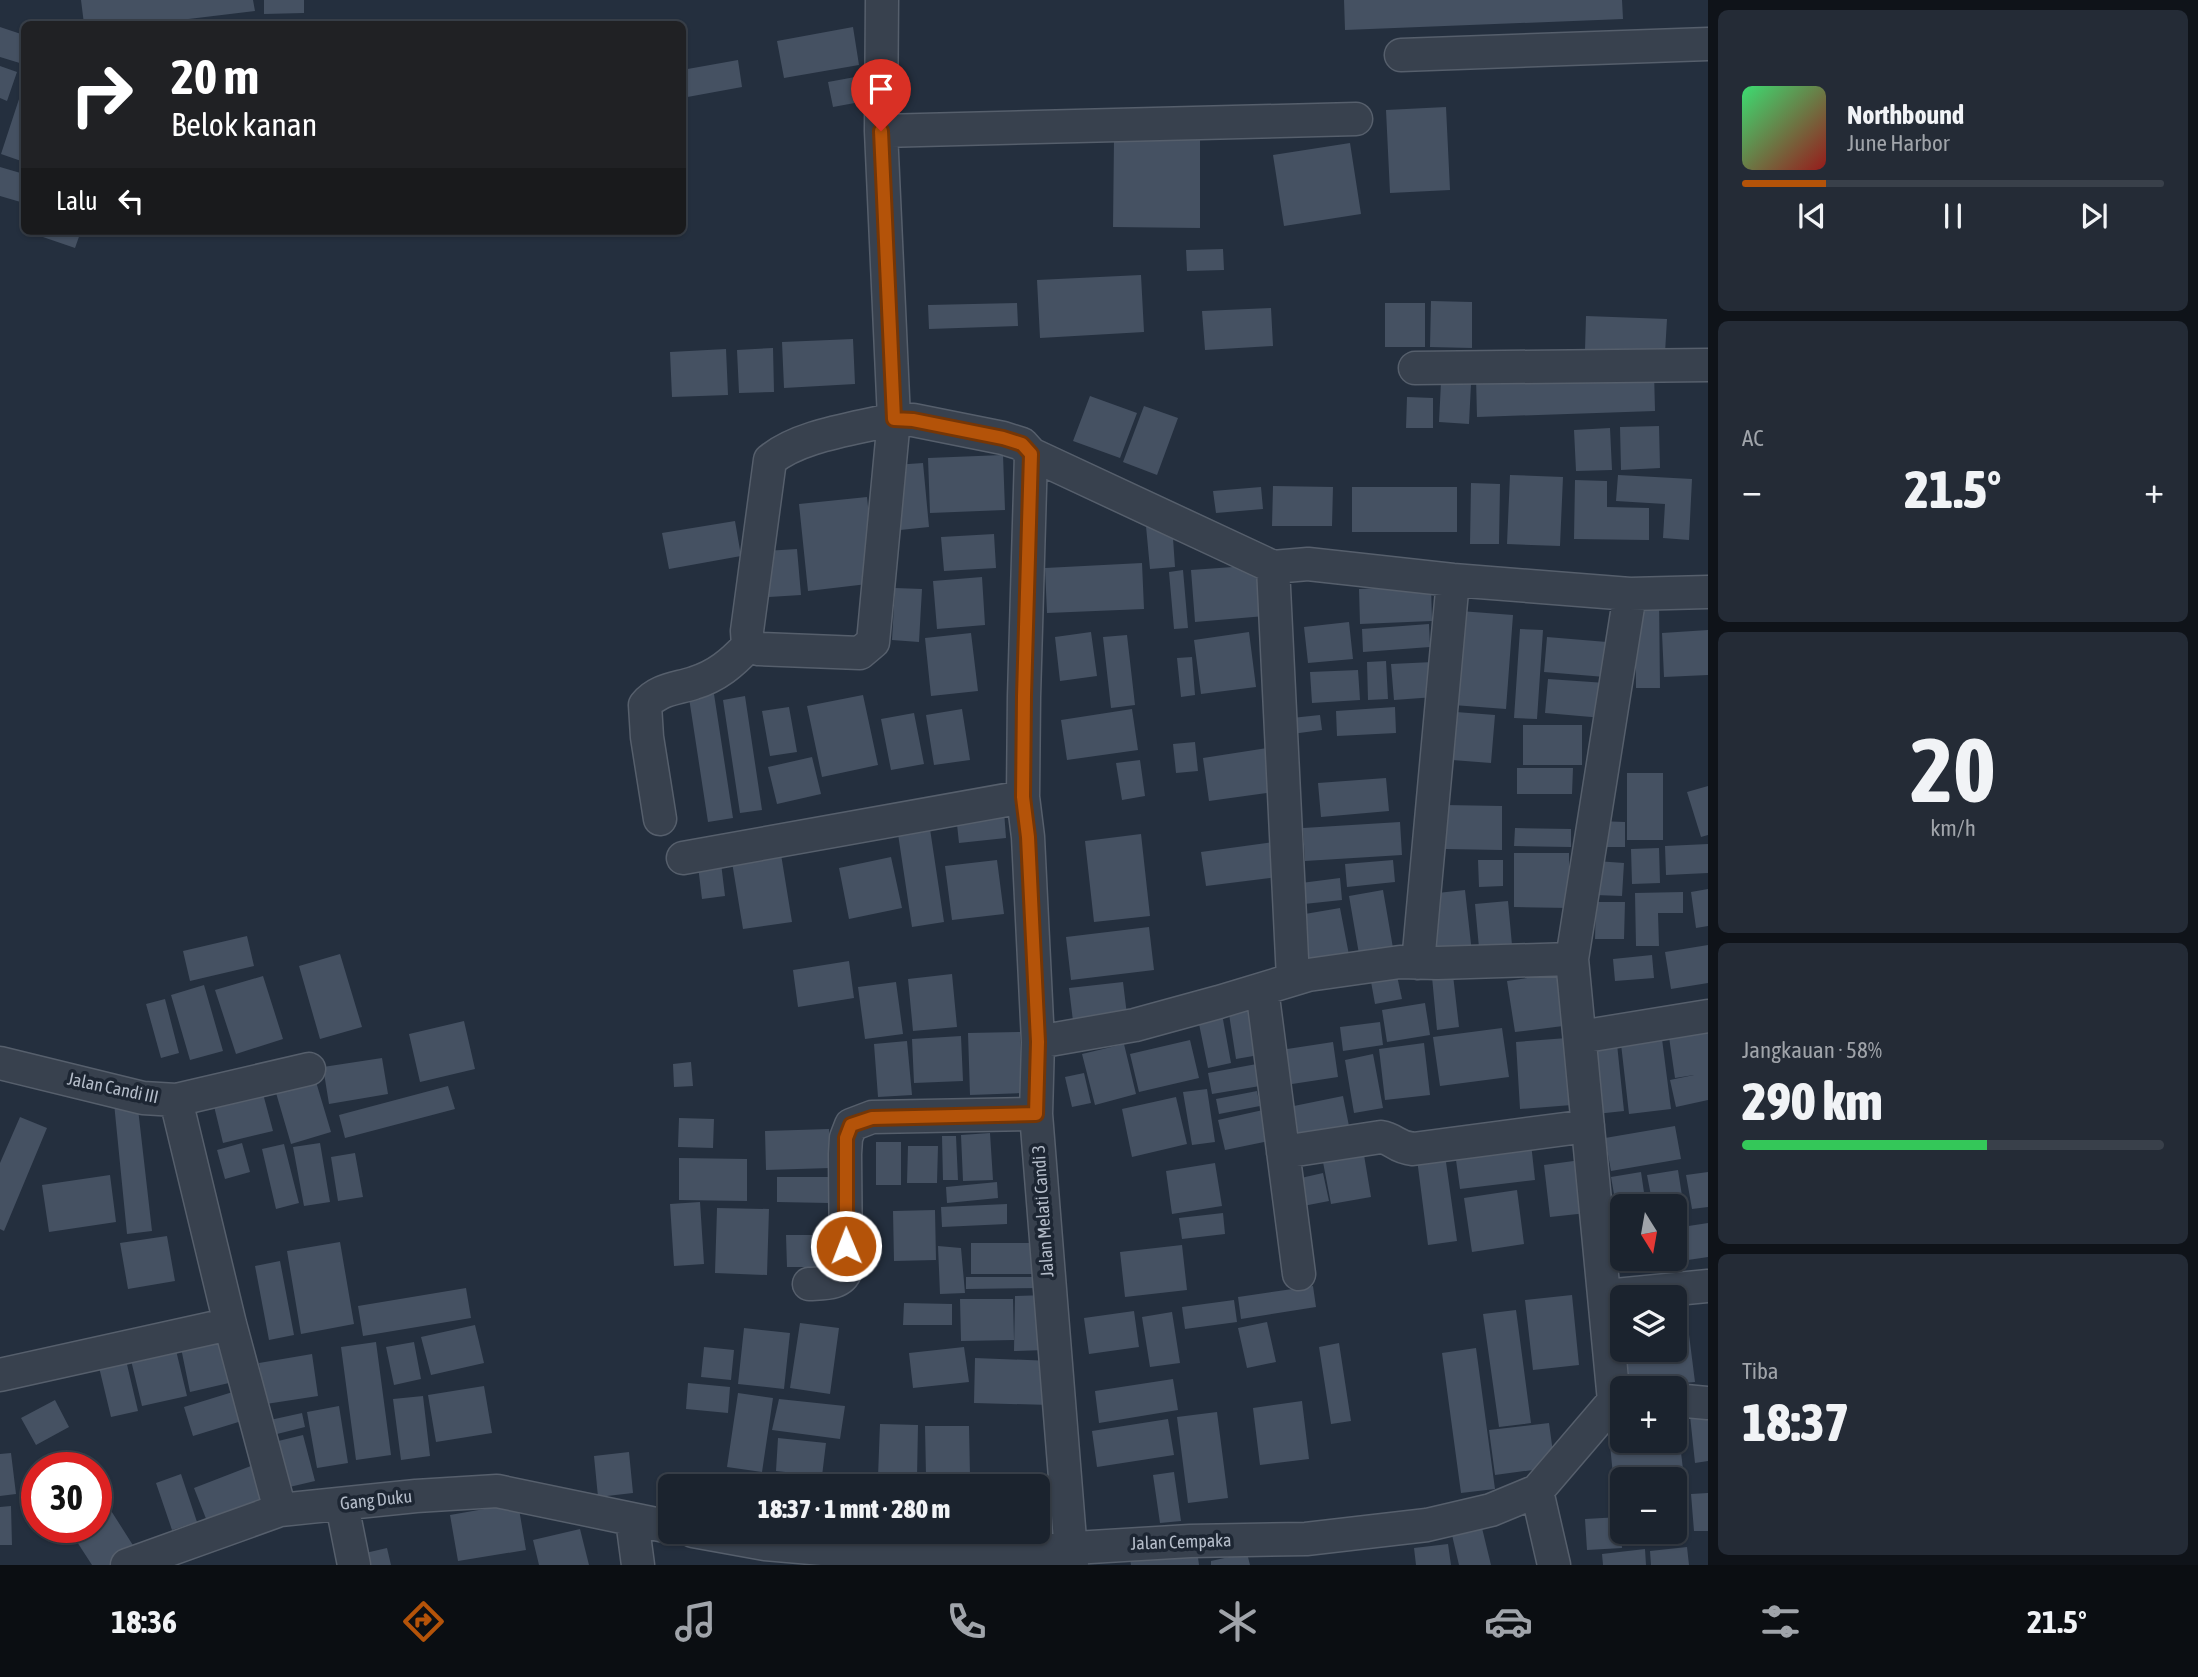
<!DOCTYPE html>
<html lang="id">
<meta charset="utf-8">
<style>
body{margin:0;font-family:"Asap Condensed",sans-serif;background:#242b36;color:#f1f3f6;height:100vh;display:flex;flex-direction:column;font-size:26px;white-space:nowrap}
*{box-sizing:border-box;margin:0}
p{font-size:23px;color:#a0a4aa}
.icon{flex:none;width:38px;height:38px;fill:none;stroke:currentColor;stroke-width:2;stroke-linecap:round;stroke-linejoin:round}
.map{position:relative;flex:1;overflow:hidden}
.drawer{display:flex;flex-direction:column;gap:10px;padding:10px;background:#0f1319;width:490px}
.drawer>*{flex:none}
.guide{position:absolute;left:21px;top:21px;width:665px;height:214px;border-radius:10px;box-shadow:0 2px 5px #0004,0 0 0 2px #39404a;background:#202124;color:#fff;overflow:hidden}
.needle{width:46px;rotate:169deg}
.buttons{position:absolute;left:1610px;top:1194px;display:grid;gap:14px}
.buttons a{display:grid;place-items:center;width:77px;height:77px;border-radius:10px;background:#1b232e;box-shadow:0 2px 5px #0004,0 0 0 2px #39404a;font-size:35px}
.speed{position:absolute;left:21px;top:1452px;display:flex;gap:14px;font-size:35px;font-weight:700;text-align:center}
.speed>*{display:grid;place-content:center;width:91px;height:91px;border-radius:50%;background:#1b232e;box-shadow:0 2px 5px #0004,0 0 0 2px #39404a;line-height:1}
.speed .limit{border:10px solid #d22;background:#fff;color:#111}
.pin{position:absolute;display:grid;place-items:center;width:60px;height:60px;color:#fff;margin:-72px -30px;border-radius:50% 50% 50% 0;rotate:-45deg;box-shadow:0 0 7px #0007}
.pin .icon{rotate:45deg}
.me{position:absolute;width:77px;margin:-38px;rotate:359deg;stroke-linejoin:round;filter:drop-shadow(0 0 5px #0008)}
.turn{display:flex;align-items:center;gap:24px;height:147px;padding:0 35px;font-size:32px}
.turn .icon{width:91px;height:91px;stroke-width:2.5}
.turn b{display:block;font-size:49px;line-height:60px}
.then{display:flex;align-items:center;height:66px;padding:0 35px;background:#0003;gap:14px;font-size:26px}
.big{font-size:52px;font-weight:800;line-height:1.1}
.drawer .tile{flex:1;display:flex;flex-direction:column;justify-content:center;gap:10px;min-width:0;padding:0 24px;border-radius:10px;background:#242b36}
.drawer .dial{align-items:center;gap:0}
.dial b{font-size:91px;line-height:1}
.song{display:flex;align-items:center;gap:21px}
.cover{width:84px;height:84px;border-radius:10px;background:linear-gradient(135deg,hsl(140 70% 55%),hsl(0 70% 35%))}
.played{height:7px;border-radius:4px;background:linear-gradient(90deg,#b45309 20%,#39404a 20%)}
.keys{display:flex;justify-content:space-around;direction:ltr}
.heat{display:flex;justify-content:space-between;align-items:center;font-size:38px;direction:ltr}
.charge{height:10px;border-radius:5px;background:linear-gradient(90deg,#34c759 58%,#39404a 0)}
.trip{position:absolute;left:658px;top:1474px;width:392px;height:70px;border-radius:10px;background:#1b232e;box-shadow:0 2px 5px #0004,0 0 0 2px #39404a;font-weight:800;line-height:70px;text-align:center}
.dock{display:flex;height:112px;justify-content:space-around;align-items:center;background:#0b0e12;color:#a0a4aa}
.dock .icon{width:49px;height:49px}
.dock .active{color:#b45309}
.dock b{font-size:32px;color:#f1f3f6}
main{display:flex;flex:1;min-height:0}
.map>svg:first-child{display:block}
.building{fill:#455162}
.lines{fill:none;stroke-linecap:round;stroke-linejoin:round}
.minor-casing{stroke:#565f6c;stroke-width:35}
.minor{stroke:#38414e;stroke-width:32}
.route-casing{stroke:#753606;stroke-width:18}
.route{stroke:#b45309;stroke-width:12}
.labels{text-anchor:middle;stroke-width:7;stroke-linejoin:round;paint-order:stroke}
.street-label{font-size:18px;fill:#b4bcc9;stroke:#1d2633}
</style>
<main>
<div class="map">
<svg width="1708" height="1565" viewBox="0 0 1708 1565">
<rect width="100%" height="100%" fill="#242f3e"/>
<path class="building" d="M81,0H253L255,11L147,24H84Z
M264,0H304V13L264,14Z
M1344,0H1622L1623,19L1345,30Z
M0,27L24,35L23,64L0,57Z
M853,27L859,65L784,78L777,41Z
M738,60L742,87L682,98V70Z
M0,66L17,72L7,101L0,98Z
M866,75L871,100L833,107L828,82Z
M21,93L24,94V162L1,154Z
M1446,107L1450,190L1390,193L1386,110Z
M1114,139L1200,140V228L1113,227Z
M1350,143L1361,214L1284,226L1273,155Z
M0,167L24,174V203L0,196Z
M41,231H81L75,248L40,236Z
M1223,249L1224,270L1187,271L1186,250Z
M1141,275L1144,332L1040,338L1037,280Z
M1431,301L1472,302V348L1430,347Z
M1017,303L1018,326L929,329L928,305Z
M1385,303H1425V347H1385Z
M1271,308L1273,346L1205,350L1202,311Z
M1586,316L1667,319L1665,353L1585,350Z
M853,339L855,384L784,388L782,342Z
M773,348L774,392L739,393L737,350Z
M726,349L728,395L672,397L670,352Z
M1654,371L1655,411L1477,417L1476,377Z
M1441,382L1471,384L1469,424L1439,422Z
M1090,396L1137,413L1120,458L1073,441Z
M1407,397L1433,398V428H1406Z
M1144,406L1178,418L1157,475L1123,462Z
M1659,426L1660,468L1621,470L1620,427Z
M1610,428L1612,470L1576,471L1574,430Z
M1003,455L1005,510L930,513L928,458Z
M923,463L929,527L900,530L894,465Z
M1510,475L1563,477L1560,546L1507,544Z
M1618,475L1692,479L1689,540L1663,538L1665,504L1616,501Z
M1575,480L1607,481V507L1649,508V540L1574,539Z
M1471,483L1500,484L1499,544H1470Z
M1273,486L1333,487L1332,526H1272Z
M1261,487L1263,509L1216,513L1213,491Z
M1352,487H1457V532H1352Z
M867,497L876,583L808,591L799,504Z
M735,521L741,556L669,569L662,533Z
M1172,524L1175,567L1150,569L1146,526Z
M994,534L996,568L944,571L941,537Z
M797,549L801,595L769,597L765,551Z
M1142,563L1144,609L1047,613L1045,568Z
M1261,565L1265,616L1195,622L1191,570Z
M1183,570L1188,628L1174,629L1169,572Z
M982,577L985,625L937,629L933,581Z
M1431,586L1432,621L1360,624L1359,589Z
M895,588L922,589L919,642L892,640Z
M1635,599H1659L1660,688H1636Z
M1460,611L1513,615L1506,709L1453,705Z
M1349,622L1353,659L1308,663L1304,627Z
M1429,624L1430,647L1363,652L1362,629Z
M1520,629L1543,630L1537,719L1514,718Z
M1708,630V675L1664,677L1662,633Z
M1091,632L1097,676L1060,681L1055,637Z
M1249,632L1256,687L1201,694L1194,640Z
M971,633L978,691L931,696L925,638Z
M1127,635L1135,705L1111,708L1103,637Z
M1547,637L1607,642L1605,677L1544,672Z
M1192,657L1195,695L1181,697L1177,658Z
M1386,661L1388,699L1368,700L1367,662Z
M1433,662L1435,697L1394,700L1391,664Z
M1358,670L1360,700L1312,703L1310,672Z
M1548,679L1606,683L1603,718L1545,713Z
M714,694L733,818L708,822L689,698Z
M863,695L878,765L822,777L807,706Z
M745,696L762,810L740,813L723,700Z
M789,707L797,752L770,756L762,711Z
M1395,707L1396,733L1337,736L1336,711Z
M962,709L970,760L934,765L926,715Z
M1132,709L1138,750L1067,760L1061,720Z
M1456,712L1495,715L1491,763L1452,760Z
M914,713L924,764L891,770L881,719Z
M1320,715L1322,730L1284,735L1282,719Z
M1523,725H1582V765H1523Z
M1195,742L1198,771L1176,773L1173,744Z
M1274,747L1281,791L1209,801L1203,758Z
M812,757L821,794L777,804L768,767Z
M1140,760L1145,796L1122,800L1116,763Z
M1517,768H1573L1572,794H1517Z
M1627,773H1663V840H1627Z
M1386,778L1389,811L1321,817L1318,783Z
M1708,786V835L1701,837L1687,792Z
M1445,805L1502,806V850L1445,849Z
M1004,811L1006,838L959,843L956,815Z
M1598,821L1625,822V847H1598Z
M1400,822L1402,855L1305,861L1303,828Z
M1515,828L1571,829V847L1514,846Z
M930,829L944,922L912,927L898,834Z
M1141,834L1150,916L1094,922L1085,841Z
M1282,841L1287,876L1206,886L1201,852Z
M1708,844V873L1666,875L1665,846Z
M780,848L792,922L743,929L731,856Z
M1659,848L1660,883L1632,884L1631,849Z
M1514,853H1569V908L1514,907Z
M891,857L902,908L849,919L839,868Z
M997,860L1004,914L952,920L945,866Z
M1393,860L1395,882L1347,887L1345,864Z
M1478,860H1503V886L1479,887Z
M1596,861L1624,863L1622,896L1595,895Z
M721,863L725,896L702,899L698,866Z
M1340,878L1342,900L1304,904L1301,883Z
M1708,889V926L1696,928L1691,892Z
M1383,890L1393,948L1359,954L1349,896Z
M1465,890L1472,953L1436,957L1428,894Z
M1683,892V913H1658L1659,946H1636L1635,893Z
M1508,901L1512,945L1479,948L1475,904Z
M1596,902H1625L1624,939H1595Z
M1340,908L1349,955L1307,963L1299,915Z
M1149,927L1154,970L1071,980L1066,937Z
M247,936L254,966L190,981L183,951Z
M1708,945V983L1671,989L1665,952Z
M340,954L362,1027L320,1039L299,966Z
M1652,955L1654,978L1615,981L1613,959Z
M849,961L854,998L798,1007L793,970Z
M1396,971L1402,999L1375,1004L1370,976Z
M1564,973L1571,1025L1515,1032L1507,981Z
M952,974L957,1027L913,1031L908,979Z
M1453,975L1459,1027L1437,1030L1432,977Z
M263,976L283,1039L236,1054L215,990Z
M896,982L903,1034L865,1039L858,987Z
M1123,982L1127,1015L1073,1021L1069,988Z
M204,985L223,1051L190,1060L171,995Z
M165,999L179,1053L161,1058L146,1004Z
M1425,1003L1430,1035L1387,1042L1382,1010Z
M1251,1011L1259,1055L1236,1059L1229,1014Z
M1222,1014L1231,1063L1208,1068L1198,1019Z
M464,1021L475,1069L420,1082L409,1034Z
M1380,1022L1383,1045L1343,1051L1340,1027Z
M1502,1028L1509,1077L1440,1086L1433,1037Z
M1708,1031V1100L1676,1107L1670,1080L1694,1075L1675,1078L1669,1037Z
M1020,1032L1022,1093L970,1095L968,1033Z
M961,1036L963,1081L914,1083L912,1039Z
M1567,1038L1572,1105L1520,1109L1516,1042Z
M1662,1039L1671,1109L1629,1114L1621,1044Z
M1190,1040L1199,1078L1139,1092L1130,1054Z
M907,1041L912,1095L878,1097L874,1044Z
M1333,1042L1338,1077L1279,1086L1274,1051Z
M1424,1043L1430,1095L1385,1100L1379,1049Z
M1124,1044L1136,1094L1095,1105L1082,1054Z
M1617,1044L1624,1111L1596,1114L1589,1047Z
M1373,1054L1383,1108L1354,1113L1345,1060Z
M382,1058L388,1094L329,1104L323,1067Z
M691,1062L693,1086L674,1087L673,1064Z
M1262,1063L1266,1085L1212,1094L1208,1073Z
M1084,1073L1091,1103L1072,1107L1065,1077Z
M314,1075L331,1132L291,1144L274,1086Z
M448,1086L455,1109L345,1138L339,1115Z
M1207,1089L1215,1142L1192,1145L1183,1092Z
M262,1090L273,1131L223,1143L213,1102Z
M1257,1091L1260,1106L1219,1114L1216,1099Z
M1343,1096L1349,1126L1289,1138L1284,1108Z
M1176,1097L1187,1144L1132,1157L1122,1109Z
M137,1100L152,1231L127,1234L114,1103Z
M1263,1110L1269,1141L1225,1150L1218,1120Z
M20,1117L47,1128L4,1231L0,1229V1163Z
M679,1118L714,1119L713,1148L678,1147Z
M1675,1126L1681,1159L1611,1171L1605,1138Z
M829,1129L830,1168L766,1170L765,1131Z
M990,1133L993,1180L963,1181L961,1135Z
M942,1136H956L958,1180H943Z
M876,1142H901V1185H876Z
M242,1143L250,1172L225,1179L217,1150Z
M320,1143L330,1202L304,1206L293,1147Z
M1531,1143L1535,1180L1460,1189L1455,1153Z
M284,1144L299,1203L276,1209L262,1149Z
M908,1146H938L937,1183H907Z
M355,1153L363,1197L338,1201L331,1157Z
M1364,1155L1371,1197L1331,1204L1323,1162Z
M1445,1155L1457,1241L1428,1245L1417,1159Z
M679,1158L747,1159V1201L679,1200Z
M1581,1160L1587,1213L1550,1217L1544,1165Z
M1215,1163L1222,1206L1172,1214L1166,1171Z
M1678,1170L1685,1215L1675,1217V1206H1653L1647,1175Z
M1641,1172L1646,1206H1622V1229H1620L1611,1177Z
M1708,1172V1207L1692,1209L1686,1175Z
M1323,1173L1329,1201L1298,1207L1292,1180Z
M110,1175L116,1222L49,1232L42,1185Z
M777,1177H830L829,1203L777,1202Z
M997,1182L998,1198L947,1203L946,1187Z
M1517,1190L1524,1244L1472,1252L1464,1198Z
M700,1202L704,1264L674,1266L670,1204Z
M1007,1204V1224L942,1227L941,1207Z
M717,1208L769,1209L767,1275L715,1273Z
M935,1210L936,1260L894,1261L893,1211Z
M1223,1213L1225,1234L1182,1239L1179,1218Z
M1708,1223V1257L1688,1260L1682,1227Z
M786,1235H836V1267H787Z
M167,1236L175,1281L128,1289L120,1243Z
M340,1242L354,1324L301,1334L287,1251Z
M971,1243H1038V1274H971Z
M1182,1245L1187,1290L1125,1297L1120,1252Z
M938,1246L961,1248L965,1293L940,1294Z
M280,1261L294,1335L269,1340L255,1266Z
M966,1277H1044V1288L966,1289Z
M1313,1286L1316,1307L1241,1319L1238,1297Z
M466,1288L471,1318L363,1336L358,1306Z
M1047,1295L1046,1350L1014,1351L1015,1296Z
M1572,1295L1579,1365L1533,1370L1525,1300Z
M960,1299H1013L1014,1340L961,1341Z
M1234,1300L1237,1322L1185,1329L1182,1307Z
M904,1303L952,1304V1325H903Z
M1685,1303L1695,1382L1630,1388L1626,1349H1675V1305Z
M1516,1310L1531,1423L1499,1427L1483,1314Z
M1134,1311L1139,1347L1089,1354L1084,1318Z
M1172,1312L1180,1363L1150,1367L1142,1317Z
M1267,1322L1276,1362L1247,1368L1238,1328Z
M800,1323L839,1328L830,1394L790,1388Z
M475,1325L484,1363L431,1375L421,1337Z
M744,1328L790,1333L784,1389L738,1384Z
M219,1339L229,1383L190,1392L181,1348Z
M376,1342L391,1455L356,1460L341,1347Z
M414,1342L421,1379L394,1385L386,1347Z
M1339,1343L1351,1421L1331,1424L1319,1347Z
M175,1346L187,1396L142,1406L130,1356Z
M704,1347L734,1350L731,1380L701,1377Z
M964,1347L969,1382L913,1388L909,1353Z
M1476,1348L1495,1489L1461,1493L1442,1353Z
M312,1354L318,1396L266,1404L259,1363Z
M125,1356L138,1411L111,1417L98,1363Z
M975,1358L1052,1361L1050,1405L974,1403Z
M1173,1379L1178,1410L1099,1423L1095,1391Z
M688,1383L730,1387L728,1413L686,1409Z
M484,1386L492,1433L436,1442L428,1395Z
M236,1391L245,1420L193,1436L184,1407Z
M738,1393L773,1398L762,1472L727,1467Z
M423,1396L430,1456L401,1460L393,1399Z
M779,1399L845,1406L840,1439L772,1430Z
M55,1400L69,1427L36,1445L21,1418Z
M1302,1401L1309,1459L1260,1465L1253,1408Z
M339,1406L348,1463L317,1468L307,1412Z
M1217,1412L1228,1498L1188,1503L1177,1417Z
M302,1413L305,1427L265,1437L261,1422Z
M1708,1414V1461L1695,1463L1690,1416Z
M1675,1418H1677L1684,1478L1622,1479V1484L1614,1485L1608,1425L1622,1424V1440H1675Z
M1168,1419L1174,1455L1097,1467L1092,1431Z
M1549,1423L1555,1467L1495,1475L1489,1430Z
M880,1424L918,1425L917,1478L878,1477Z
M925,1426H969L970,1476H926Z
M303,1435L315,1481L281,1489L270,1443Z
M778,1438L826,1443L822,1476L776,1471Z
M629,1452L633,1493L598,1497L594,1456Z
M11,1453L16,1494L0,1496V1454Z
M77,1457L84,1468H59Z
M256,1464L273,1511L212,1534L194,1488Z
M1174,1472L1181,1521L1160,1523L1153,1475Z
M181,1474L197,1522L172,1530L156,1483Z
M1675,1485H1683L1688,1536L1639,1540L1638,1531H1675Z
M96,1487L136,1550L112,1565H92L68,1528H96Z
M1708,1493V1531H1694L1691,1494Z
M1062,1497L1065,1530L1038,1532V1499Z
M518,1503L526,1550L458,1561L450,1515Z
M11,1506L12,1545H0V1507Z
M1620,1517L1622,1548L1587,1550L1585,1519Z
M1482,1528L1491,1565H1459L1452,1535Z
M580,1529L589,1565H539L533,1540Z
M1448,1544L1451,1565H1416L1414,1548Z
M1687,1547L1689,1565H1651L1650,1551Z
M387,1548L391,1565H364L361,1554Z
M1645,1549L1646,1565H1603L1602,1554Z
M1197,1550L1199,1565H1131L1130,1559Z
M1247,1553L1250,1565H1211V1561Z"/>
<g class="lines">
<g class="minor-casing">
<path id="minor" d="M882,0L881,131L894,419L913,420L1003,438L1022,444L1031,454L1273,567L1308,564L1453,580L1630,594L1708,592
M1401,55L1708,44
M881,131L1356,119
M1415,368L1708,365
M894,419L873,642L860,653L759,649L748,646L747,631L770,460C800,435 855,429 894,419Z
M1031,454L1024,697L1023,797L1028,837L1038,1042L1036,1114L1072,1565
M1273,567L1293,979
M660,819L647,737L645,705C658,689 676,689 694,683C717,676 732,663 748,646
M683,858L1023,797
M1572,959L1630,594
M1418,963L1453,580
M1262,989L1299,1274
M1580,1037L1708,1016
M1038,1042L1135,1025L1219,1002L1308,975L1400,962L1437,963L1572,959L1614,1401
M0,1063L143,1098L176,1100L309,1069
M176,1100L230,1324L280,1510
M1283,1152L1381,1137C1395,1139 1395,1147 1413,1149L1588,1126
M809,1284C823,1283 841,1285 846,1270L845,1154L846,1138L851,1125L872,1117L1036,1114
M1605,1296L1708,1286
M0,1375L230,1324
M1675,1400L1708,1403
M1537,1491L1554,1565
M342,1505L354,1565
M632,1520L638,1565
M693,1531L765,1544L856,1552H1007L1190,1541L1306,1539L1427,1525L1491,1510L1537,1491L1614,1401L1622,1399
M127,1565L280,1510L416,1496L497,1491L670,1527"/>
</g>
<use href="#minor" class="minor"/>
</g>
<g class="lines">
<g class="route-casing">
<path id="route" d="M846,1246V1138L851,1125L872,1118L1036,1114L1038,1042L1028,837L1023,797L1024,696L1031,454L1022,444L1003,438L913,420L894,419L881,131"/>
</g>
<use href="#route" class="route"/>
</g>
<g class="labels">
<g class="street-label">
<text transform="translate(113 1088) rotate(12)" y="6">Jalan Candi III</text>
<text transform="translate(1043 1211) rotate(-94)" y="6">Jalan Melati Candi 3</text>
<text transform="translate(376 1500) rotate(-6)" y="6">Gang Duku</text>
<text transform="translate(1181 1542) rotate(-2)" y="6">Jalan Cempaka</text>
</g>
</g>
</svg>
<div class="buttons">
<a><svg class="needle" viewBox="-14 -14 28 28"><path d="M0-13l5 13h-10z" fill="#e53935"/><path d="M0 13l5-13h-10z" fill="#a0a4aa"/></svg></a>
<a><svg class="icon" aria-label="layers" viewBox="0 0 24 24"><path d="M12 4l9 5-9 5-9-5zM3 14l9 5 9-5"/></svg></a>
<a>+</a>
<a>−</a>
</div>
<div class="speed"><div class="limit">30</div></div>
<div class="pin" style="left:881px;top:131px;background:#d93025"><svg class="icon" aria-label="arrive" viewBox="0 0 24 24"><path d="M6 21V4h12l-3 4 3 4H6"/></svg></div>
<svg class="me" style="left:846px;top:1246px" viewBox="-20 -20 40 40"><circle r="17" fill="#b45309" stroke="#fff" stroke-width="3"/><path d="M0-11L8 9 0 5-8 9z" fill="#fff"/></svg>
<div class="trip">18:37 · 1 mnt · 280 m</div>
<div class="guide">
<div class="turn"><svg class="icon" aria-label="right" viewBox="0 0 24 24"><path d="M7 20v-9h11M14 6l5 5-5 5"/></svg><div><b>20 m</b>Belok kanan</div></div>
<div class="then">Lalu<svg class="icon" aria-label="left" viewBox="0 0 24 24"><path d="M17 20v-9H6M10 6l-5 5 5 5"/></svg></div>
</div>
</div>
<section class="drawer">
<div class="tile">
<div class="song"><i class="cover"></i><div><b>Northbound</b><p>June Harbor</p></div></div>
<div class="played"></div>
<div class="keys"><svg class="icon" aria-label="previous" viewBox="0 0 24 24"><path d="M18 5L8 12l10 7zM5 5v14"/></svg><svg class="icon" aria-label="pause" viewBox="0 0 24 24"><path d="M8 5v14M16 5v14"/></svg><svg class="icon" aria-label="next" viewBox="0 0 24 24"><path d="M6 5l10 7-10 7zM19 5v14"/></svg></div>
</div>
<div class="tile"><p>AC</p>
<div class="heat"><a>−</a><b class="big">21.5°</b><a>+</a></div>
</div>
<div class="tile dial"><b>20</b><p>km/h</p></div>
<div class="tile"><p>Jangkauan · 58%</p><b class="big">290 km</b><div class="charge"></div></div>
<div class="tile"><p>Tiba</p><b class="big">18:37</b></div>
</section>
</main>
<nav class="dock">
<b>18:36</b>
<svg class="icon active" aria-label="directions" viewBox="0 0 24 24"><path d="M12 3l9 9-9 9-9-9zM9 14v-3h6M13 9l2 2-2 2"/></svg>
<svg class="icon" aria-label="music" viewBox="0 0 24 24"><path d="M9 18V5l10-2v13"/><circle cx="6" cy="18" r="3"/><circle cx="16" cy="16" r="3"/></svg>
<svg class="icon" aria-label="phone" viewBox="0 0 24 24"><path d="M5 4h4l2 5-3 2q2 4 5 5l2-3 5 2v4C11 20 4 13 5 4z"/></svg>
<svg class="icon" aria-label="climate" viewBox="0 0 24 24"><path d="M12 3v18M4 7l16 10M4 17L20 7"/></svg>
<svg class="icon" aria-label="car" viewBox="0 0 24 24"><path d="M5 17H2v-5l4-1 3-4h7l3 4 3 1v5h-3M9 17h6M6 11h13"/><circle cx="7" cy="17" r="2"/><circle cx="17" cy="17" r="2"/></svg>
<svg class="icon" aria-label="filters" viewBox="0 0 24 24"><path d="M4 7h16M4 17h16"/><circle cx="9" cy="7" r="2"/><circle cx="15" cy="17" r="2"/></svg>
<b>21.5°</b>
</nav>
